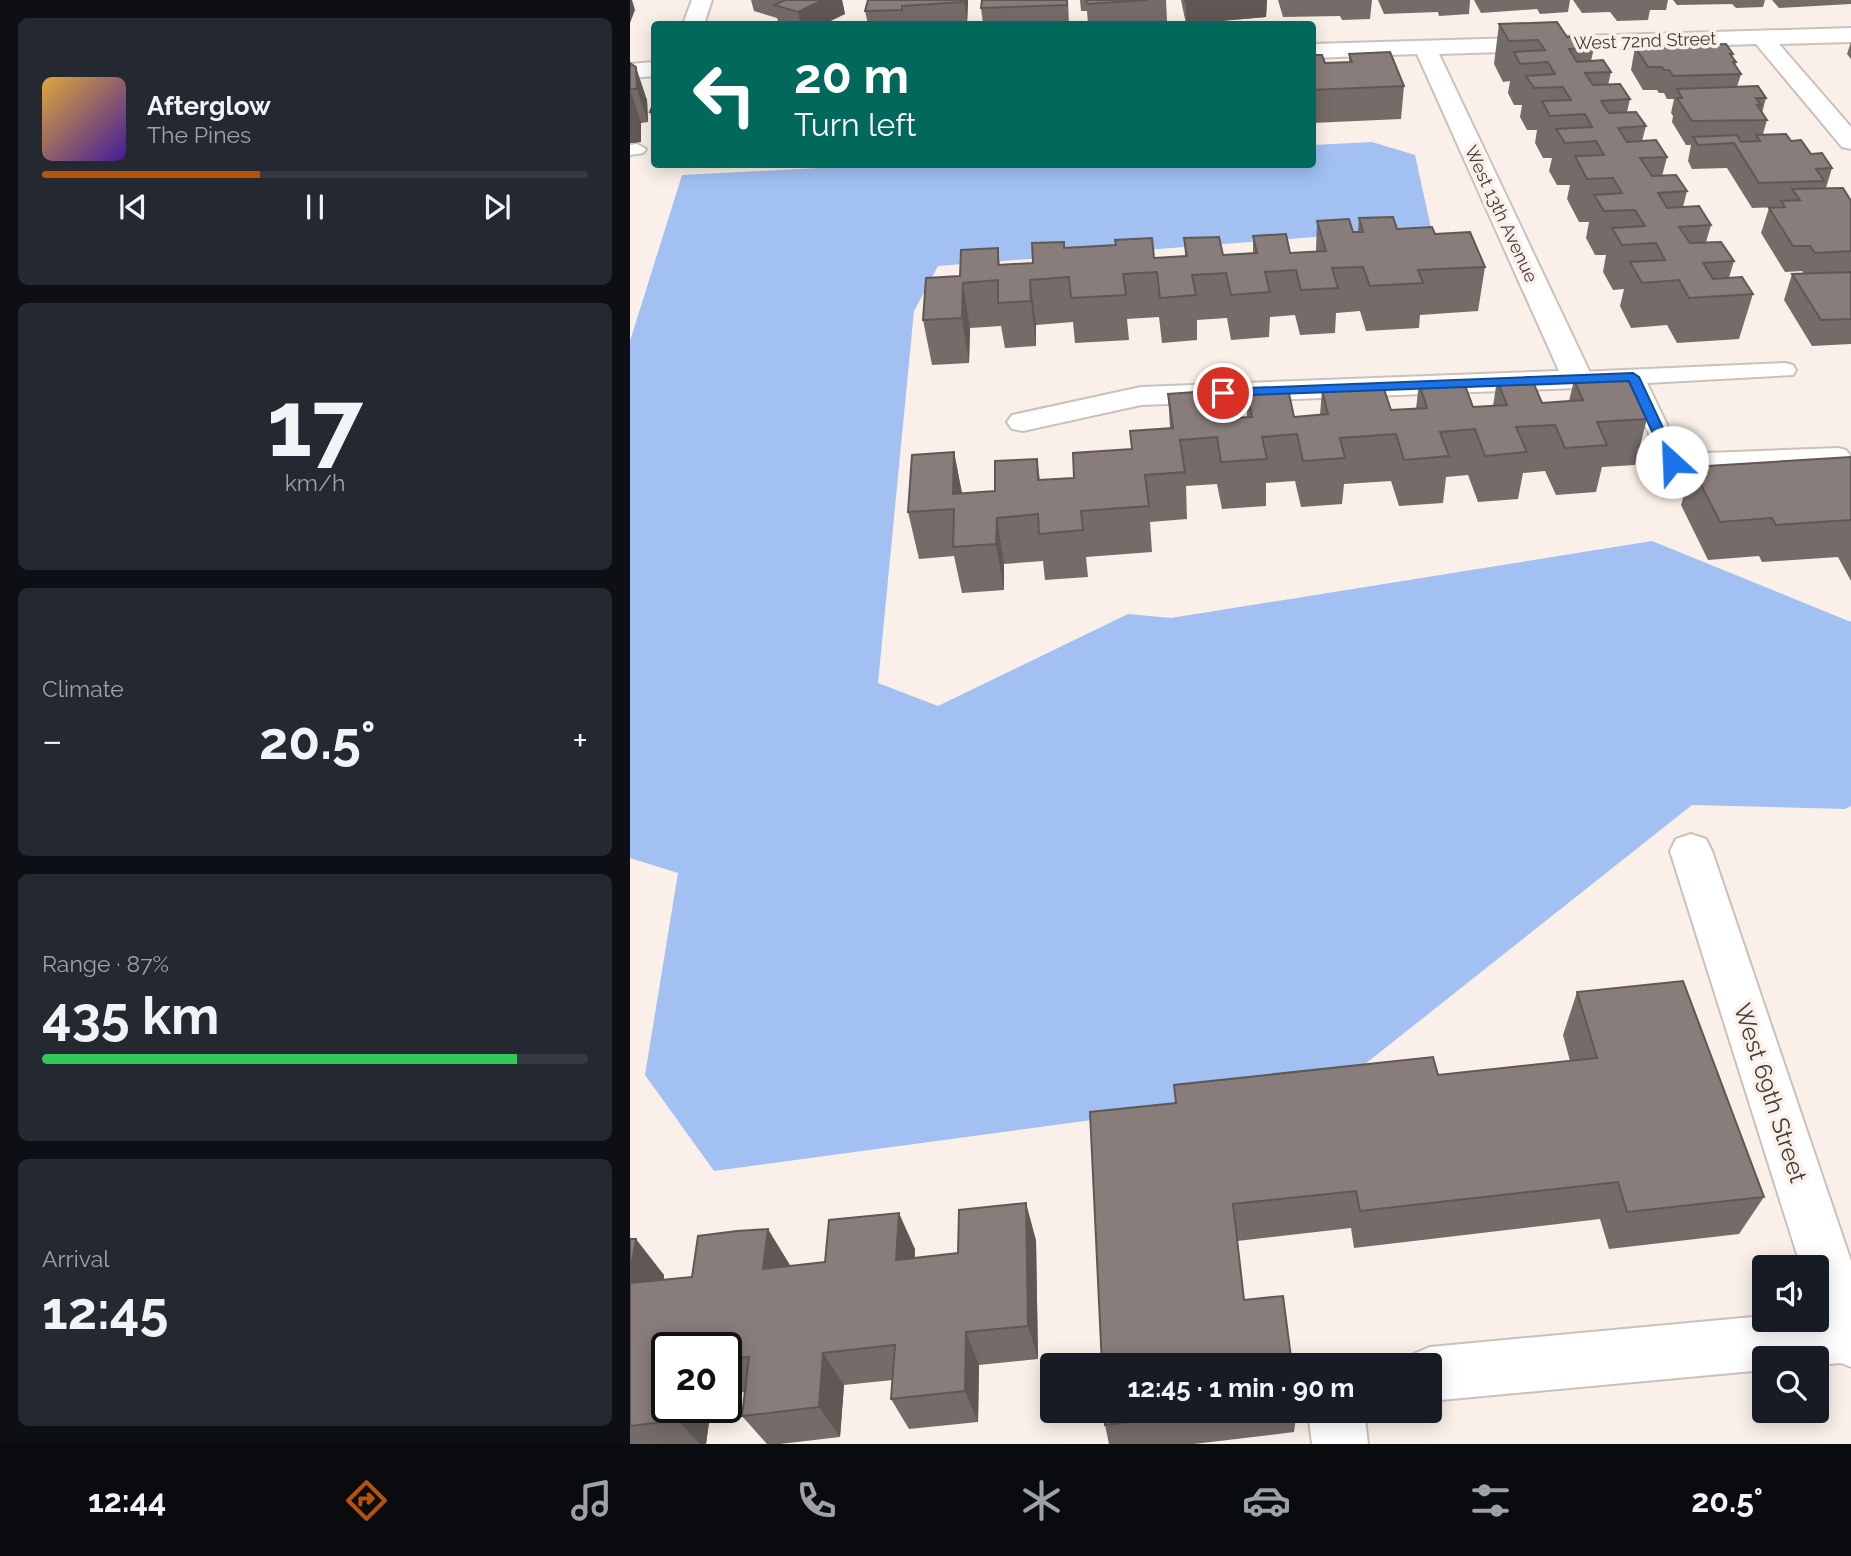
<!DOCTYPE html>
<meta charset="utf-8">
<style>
body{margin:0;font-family:Raleway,sans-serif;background:#242831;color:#f1f3f6;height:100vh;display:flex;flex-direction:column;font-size:26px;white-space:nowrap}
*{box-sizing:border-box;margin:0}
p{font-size:23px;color:#9ea1a6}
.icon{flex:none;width:38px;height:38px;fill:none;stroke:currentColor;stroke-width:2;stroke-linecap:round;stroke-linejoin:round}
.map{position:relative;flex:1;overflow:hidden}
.panel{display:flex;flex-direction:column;gap:18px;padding:18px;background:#0d0f14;width:630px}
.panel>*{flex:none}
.top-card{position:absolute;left:21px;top:21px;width:665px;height:147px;border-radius:7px;box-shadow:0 4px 18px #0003;background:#00695c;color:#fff;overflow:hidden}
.fabs{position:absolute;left:1122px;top:1255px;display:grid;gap:14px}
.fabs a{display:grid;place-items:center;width:77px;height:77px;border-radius:7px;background:#171b24;box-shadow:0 4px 18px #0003;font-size:35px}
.speed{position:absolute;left:21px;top:1332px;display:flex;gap:14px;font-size:35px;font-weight:700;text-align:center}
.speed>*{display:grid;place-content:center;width:91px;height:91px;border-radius:50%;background:#171b24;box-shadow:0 4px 18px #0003;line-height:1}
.speed .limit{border:4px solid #111;border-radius:10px;background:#fff;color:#111}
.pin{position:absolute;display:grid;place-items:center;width:60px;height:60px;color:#fff;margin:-30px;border:4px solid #fff;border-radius:50%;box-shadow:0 2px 7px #0007}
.me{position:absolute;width:77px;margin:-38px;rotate:335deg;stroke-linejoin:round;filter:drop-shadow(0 0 5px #0008)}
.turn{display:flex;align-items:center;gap:24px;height:147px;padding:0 28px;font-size:32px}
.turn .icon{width:91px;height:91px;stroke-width:2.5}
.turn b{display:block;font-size:49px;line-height:60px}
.big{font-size:52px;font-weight:700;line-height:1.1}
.panel .widget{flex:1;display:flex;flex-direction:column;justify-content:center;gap:10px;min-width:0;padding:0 24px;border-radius:10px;background:#242831}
.panel .dial{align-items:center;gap:0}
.dial b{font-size:91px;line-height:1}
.song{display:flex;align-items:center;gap:21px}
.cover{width:84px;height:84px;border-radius:10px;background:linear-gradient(135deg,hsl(40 70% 55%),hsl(260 70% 35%))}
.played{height:7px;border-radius:4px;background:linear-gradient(90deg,#b45309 40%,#363941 40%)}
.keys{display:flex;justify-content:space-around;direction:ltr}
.heat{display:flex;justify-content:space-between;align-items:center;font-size:38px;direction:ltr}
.charge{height:10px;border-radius:5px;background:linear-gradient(90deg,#34c759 87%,#363941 0)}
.trip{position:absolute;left:410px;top:1353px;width:402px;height:70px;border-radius:7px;background:#171b24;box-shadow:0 4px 18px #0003;font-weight:700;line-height:70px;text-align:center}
.dock{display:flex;height:112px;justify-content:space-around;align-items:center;background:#090b0e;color:#9ea1a6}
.dock .icon{width:49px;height:49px}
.dock .active{color:#b45309}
.dock b{font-size:32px;color:#f1f3f6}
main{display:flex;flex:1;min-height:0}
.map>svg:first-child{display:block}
.water{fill:#a2c0f2}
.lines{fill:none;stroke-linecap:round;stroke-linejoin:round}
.lane-casing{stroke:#cbc1bb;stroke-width:4}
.street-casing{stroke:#cbc1bb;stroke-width:4}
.lane{fill:#fff;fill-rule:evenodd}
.street{fill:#fff;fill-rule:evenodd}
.wall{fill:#756c69}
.shaded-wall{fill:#5f5855}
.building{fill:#887d7a;stroke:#5f5855;stroke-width:2}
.route{fill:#1a73e8;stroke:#114b97;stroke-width:2}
.labels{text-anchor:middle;stroke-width:7;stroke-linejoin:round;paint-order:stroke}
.far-street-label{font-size:18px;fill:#403c39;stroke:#faf0e9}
.near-street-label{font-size:24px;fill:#403c39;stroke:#faf0e9}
</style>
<main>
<section class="panel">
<div class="widget">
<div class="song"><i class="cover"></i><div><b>Afterglow</b><p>The Pines</p></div></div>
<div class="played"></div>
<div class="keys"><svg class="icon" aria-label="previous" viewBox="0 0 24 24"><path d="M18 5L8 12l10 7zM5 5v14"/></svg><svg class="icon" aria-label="pause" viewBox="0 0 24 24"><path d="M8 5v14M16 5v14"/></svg><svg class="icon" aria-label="next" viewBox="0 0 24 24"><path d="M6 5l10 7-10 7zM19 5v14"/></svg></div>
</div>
<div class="widget dial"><b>17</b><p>km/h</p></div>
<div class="widget"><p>Climate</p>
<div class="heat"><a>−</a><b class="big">20.5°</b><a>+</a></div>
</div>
<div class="widget"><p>Range · 87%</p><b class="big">435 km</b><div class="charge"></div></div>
<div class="widget"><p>Arrival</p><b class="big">12:45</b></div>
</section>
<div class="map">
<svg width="1221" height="1444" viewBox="0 0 1221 1444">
<rect width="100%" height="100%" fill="#faf0e9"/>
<path class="water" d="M742,142L785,155L801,228L308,266L284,311L248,683L308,706L498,614L541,618L1022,541L1221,622V806L1215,809L1062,805L706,1087L84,1171L15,1075L48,873L0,858V341L52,175L266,164H682L683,145Z"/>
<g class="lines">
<g class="lane-casing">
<path id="lane" d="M7,144L16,149L13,153L0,155V145Z
M1155,363L1163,365L1166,370L1163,375L1017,383L1051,454L1208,448L1216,450L1220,455L1216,460L1043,469L1035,467L995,384H940L937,379L940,374L948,372Z"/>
</g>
<g class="street-casing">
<path id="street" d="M62,0H82L74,24H53Z
M1221,28V42L1149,44L1221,127V149L1212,147L1126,44L809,54L963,379L959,385L948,388L511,405L393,431L382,429L377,422L382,415L511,387L929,371L787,54L682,58V44Z
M24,62V76L0,78V64Z
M1061,834L1076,839L1082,851L1221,1261V1367L1211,1363L1186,1365V1358H1134V1370L800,1401V1365H776L781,1355L800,1347L1134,1316V1320H1186V1267H1171L1040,851L1046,839Z
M682,1410H738L735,1419L738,1444H682L679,1419Z"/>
</g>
<use href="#lane" class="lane"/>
<use href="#street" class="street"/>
</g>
<path class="wall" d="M121,0H212L215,14L194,24H149L147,18L124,11Z
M238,0H338L337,24H238L235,11Z
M438,0L439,24H353L351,8Z
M450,0H536L537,21L490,24H458L457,11H451Z
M551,0H637L636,17L556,24Z
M648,0H742L740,19L712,20L710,16L653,17Z
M748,0H840L839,14L809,16L808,12L754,14Z
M844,0H940L938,12L910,14L907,9L851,13Z
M943,0H1038L1036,10H1020L1018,20L987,21L980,12L952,13Z
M1043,0H1135L1133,7L1106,8L1102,4L1047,5Z
M1142,0H1221V4L1149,8Z
M869,24L937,37L964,48L961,61L981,72L978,85L1000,99L997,112L1016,126L1012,141L1037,157L1032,176L1057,191L1053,207L1081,225L1076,242L1104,261L1099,278L1123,294L1109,339L1047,343L1037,325L1001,328L990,306L994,289L983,290L973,272L976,255H965L956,238L959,222H949L937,199L940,185H927L919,171L922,158H913L905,143L907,130H897L890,117L892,105H884L878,93L880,81L873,82L864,64Z
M1221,42V59L1217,54Z
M1005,47L1103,54L1102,57L1106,62L1105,65L1111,74L1107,87L1136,98L1132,113L1137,120L1133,134L1161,141L1202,168L1196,188L1221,201V344L1182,346L1154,300L1162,274H1174L1172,271L1155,272L1131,233L1139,208L1149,207L1122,208L1097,168L1062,169L1058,161L1061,145H1056L1042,122L1043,116L1041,113L1044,99H1037L1034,93H1029L1027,90H1013L1001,70Z
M719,54L774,86L771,119L682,123V55L695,63L719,62Z
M0,63L17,100L18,122L11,123V142L0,143Z
M24,102V125L20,112Z
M729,218L767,229L805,234L855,267L848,311L790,315L789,328L736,331L730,311L706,313L705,333L670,335L665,315L640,317L639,337L601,340L597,318L567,320V340L532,343L529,317L497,319L499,340L445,343L443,322L406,325V346L375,348L371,326L340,328L339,363L302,365L293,320L330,276L368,248L370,265L403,263L434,248L524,258L555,256L554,238L593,255L623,253V236L660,253L686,251L687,221L723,232H728Z
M867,380L912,403L939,401L944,380L1017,419L1005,465L972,467L966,492L926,495L915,471L893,473L888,499L848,502L838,475L816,477L813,503L769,506L761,481L714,484L712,504L671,507L665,481L636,483V506L592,509L587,484L556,486L557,519L520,522L522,552L456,557L458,577L415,580L413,561L374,564V590L332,593L324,556L289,559L278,512L324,452L332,494L365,491L407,459L410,480L444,478L502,449L500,431L540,428L538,394L583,419L617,417V391L664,417L690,415L692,390L761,410L786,409L789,383L843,407L863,406Z
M1221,457V581L1208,557L1132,562L1129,556L1078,560L1051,505L1062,467Z
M947,992L1134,1197L1109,1234L979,1249L970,1219L724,1248L721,1228L607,1241L472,1365L545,1103L940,1061L933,1035Z
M0,1239L34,1275V1280L160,1265V1266L195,1262L285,1249V1258L328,1253L406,1240L408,1359L349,1365L348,1422L279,1429L261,1399L263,1380L214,1385L210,1437L150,1444H137L112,1416L115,1392L96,1394V1348H37V1407H81L76,1444H0Z
M474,1410H667L664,1432L564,1444H479L475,1425Z"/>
<path class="shaded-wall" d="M0,0H2L5,10L0,23Z
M191,0H212L215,14L194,24H171L168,12Z
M334,0H338V3L337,24Z
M576,0H637L636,17L556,24V2Z
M6,67L17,100L18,122L7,89Z
M0,89L11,123V142L0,143Z
M400,280L406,325V346L401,301Z
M333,283L340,328L339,363L332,318Z
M324,452L333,498L323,494Z
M367,518L374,564V590L366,544Z
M396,1203L406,1240L408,1359L398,1326Z
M269,1213L285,1249L282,1295L266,1260Z
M138,1229L160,1265L156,1304L133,1269Z
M6,1239L34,1275L28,1318L0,1286V1273Z
M336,1332L349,1365L348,1422L335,1391Z
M193,1353L214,1385L210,1437L189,1407Z
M49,1407H81L76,1444H70L47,1420Z"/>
<path class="building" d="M155,0H193L168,12L144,5Z
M238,0H334V2L272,6V10L235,11Z
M352,0H437V5L351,8Z
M456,0H517L457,4Z
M555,0H576L556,2Z
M927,22L937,37L956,36L964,48L939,49L947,62L973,60L981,72L955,73L963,85L990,84L1000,99L971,101L979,113L1006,112L1016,126L988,128L997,142L1026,140L1037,157L1010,158L1022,176L1046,175L1057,191L1028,193L1037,208L1069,206L1081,225L1049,227L1060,243L1091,242L1104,261L1073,263L1083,279L1112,277L1123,294L1059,298L1049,280L1012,283L1000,262L1035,260L1026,243L992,245L982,228L1015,226L1005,210L974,211L964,195L992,193L983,178L957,179L945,156L974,155L966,141L935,143L926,129L962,127L955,114L920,116L912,101L941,100L933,87L904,88L896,76L925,74L918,62L890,64L884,52L915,50L908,40L879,41L869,24Z
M1096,44L1103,54H1100L1106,62H1103L1111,74L1043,76L1039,70H1034L1032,67H1018L1005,47Z
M760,52L774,86L682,90V55H692L695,63L722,62L719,54Z
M0,63L6,67L7,89H0V99Z
M1128,86L1136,98H1126L1131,105H1127L1137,120L1062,121L1047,98H1052L1047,89Z
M24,102V112H20Z
M1156,134L1161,141L1171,140L1181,154L1192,153L1202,168L1186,169L1194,181L1129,183L1104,143L1068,145L1063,137L1107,135L1111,142L1130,141L1126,135Z
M1213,188L1221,201V251L1185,253L1180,246H1163L1139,208L1155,207L1151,201L1170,200L1162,189Z
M763,217L767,229L802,227L805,234L840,232L855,267L788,270L793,283L740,286L733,267L702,268L708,288L671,290L666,270L635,272L640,292L601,295L596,273L562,275L566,295L530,298L527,272L493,274L496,295L441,298L439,277L400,280L401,301L368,303V280L333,283L332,318L293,320L296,278L330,276L331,250L368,248V265L403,263L402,243L434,242V248L486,245L485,240L522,238L524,258L557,256L554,238L589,237L593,255L627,253L623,236L656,234L660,253L696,251L687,221L719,219L723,232H733L729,218Z
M1221,272V319L1191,320L1162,274Z
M996,376L1017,419L967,422L977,445L935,448L925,425L886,427L897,452L855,456L845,429L810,432L819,456L774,460L766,434L710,438L715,458L673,461L667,434L632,437L637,459L591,462L587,437L550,440L555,472L515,475L519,506L451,511L453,530L409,534L408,514L367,518L366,544L323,547L324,509L278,512L282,455L324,452L323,494L365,491V461L407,459L408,480L444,478L443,453L502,449L500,431L543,428L538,394L579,391L583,419L622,417L617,391L658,389L664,417L698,414L692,390L753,386L761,410L797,408L789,383L833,380L843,407L877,405L867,380L901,377L912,403L953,400L944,380Z
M1221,457V520L1146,525L1142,518L1090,522L1062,467Z
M1053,981L1134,1197L997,1212L988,1182L730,1211L726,1191L603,1204L614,1300L653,1296L662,1365H472L460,1112L546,1103L544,1085L803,1057L808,1075L967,1058L947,992Z
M396,1203L398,1326L336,1332L335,1391L261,1399L265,1345L193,1353L189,1407L112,1416L119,1357L96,1360V1348H37V1407H49L47,1420L0,1426V1283L62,1277L68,1236L107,1231L138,1229L133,1269L195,1262L199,1220L269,1213L266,1260L328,1253L329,1210Z
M0,1239H6L0,1273Z
M474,1410H593L475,1425Z"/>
<path class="route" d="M1003,373L1009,377L1049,462L1047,465H1038L1036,462L999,381L593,396L586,393L593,389Z"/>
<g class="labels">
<g class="far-street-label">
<text transform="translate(1015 41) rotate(-2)" y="6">West 72nd Street</text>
<text transform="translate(871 214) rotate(65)" y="6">West 13th Avenue</text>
</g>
<g class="near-street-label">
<text transform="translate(1140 1093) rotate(72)" y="8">West 69th Street</text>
</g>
</g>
</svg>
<div class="fabs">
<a><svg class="icon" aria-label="sound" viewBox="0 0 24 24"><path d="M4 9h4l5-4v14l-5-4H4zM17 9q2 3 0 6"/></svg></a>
<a><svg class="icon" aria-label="search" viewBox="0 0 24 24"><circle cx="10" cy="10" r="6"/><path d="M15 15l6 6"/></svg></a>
</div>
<div class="speed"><div class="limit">20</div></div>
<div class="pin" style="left:593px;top:393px;background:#d93025"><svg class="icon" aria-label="arrive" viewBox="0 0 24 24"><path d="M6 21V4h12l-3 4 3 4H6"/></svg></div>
<svg class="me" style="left:1042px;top:462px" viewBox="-20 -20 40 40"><circle r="19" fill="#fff"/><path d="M0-13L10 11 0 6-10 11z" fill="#1a73e8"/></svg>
<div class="trip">12:45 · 1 min · 90 m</div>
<div class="top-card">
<div class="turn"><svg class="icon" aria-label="left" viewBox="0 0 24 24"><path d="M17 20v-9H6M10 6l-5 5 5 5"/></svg><div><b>20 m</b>Turn left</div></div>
</div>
</div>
</main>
<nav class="dock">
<b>12:44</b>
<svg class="icon active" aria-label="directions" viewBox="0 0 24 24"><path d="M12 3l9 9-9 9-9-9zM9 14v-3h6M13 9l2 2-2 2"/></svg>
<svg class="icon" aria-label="music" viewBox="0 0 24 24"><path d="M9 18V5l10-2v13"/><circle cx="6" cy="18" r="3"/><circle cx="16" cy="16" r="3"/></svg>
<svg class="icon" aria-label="phone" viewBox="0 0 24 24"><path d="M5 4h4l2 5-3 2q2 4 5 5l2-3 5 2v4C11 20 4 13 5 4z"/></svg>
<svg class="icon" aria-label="climate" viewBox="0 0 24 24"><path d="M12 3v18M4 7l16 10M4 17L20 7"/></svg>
<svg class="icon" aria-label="car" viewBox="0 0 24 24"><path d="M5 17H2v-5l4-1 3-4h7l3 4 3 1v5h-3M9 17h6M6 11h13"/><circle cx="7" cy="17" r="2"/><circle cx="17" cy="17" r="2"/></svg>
<svg class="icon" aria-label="filters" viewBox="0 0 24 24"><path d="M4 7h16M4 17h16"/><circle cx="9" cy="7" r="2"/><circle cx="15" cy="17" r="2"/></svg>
<b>20.5°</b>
</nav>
